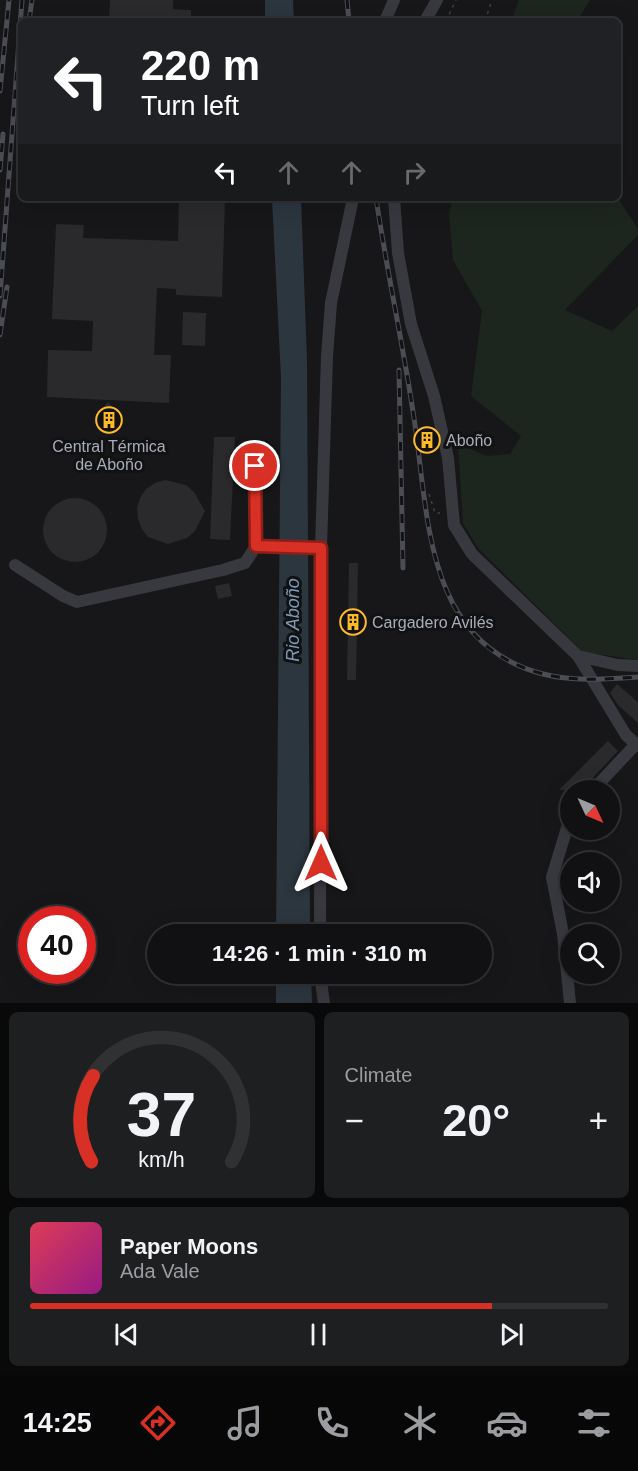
<!DOCTYPE html>
<meta charset="utf-8">
<style>
body{margin:0;font-family:Helvetica,sans-serif;background:#1e1f21;color:#f1f3f6;height:100vh;display:flex;flex-direction:column;font-size:22px;white-space:nowrap}
*{box-sizing:border-box;margin:0}
p{font-size:20px;color:#9c9da0}
.icon{flex:none;width:33px;height:33px;fill:none;stroke:currentColor;stroke-width:2;stroke-linecap:round;stroke-linejoin:round}
.map{position:relative;height:1003px;overflow:hidden}
.panel{display:flex;flex-direction:column;gap:9px;padding:9px;background:#09090a;flex:1}
.panel>*{flex:none}
.guide{position:absolute;left:18px;top:18px;width:603px;height:183px;border-radius:9px;box-shadow:0 6px 24px #0002,0 0 0 2px #303133;background:#202124;color:#fff;overflow:hidden}
.needle{width:39px;rotate:134deg}
.tools{position:absolute;left:560px;top:780px;display:grid;gap:12px}
.tools a{display:grid;place-items:center;width:60px;height:60px;border-radius:50%;background:#111113;box-shadow:0 6px 24px #0002,0 0 0 2px #303133;font-size:30px}
.speed{position:absolute;left:18px;top:906px;display:flex;gap:12px;font-size:30px;font-weight:700;text-align:center}
.speed>*{display:grid;place-content:center;width:78px;height:78px;border-radius:50%;background:#111113;box-shadow:0 6px 24px #0002,0 0 0 2px #303133;line-height:1}
.speed .limit{border:9px solid #d22;background:#fff;color:#111}
.pin{position:absolute;display:grid;place-items:center;width:51px;height:51px;color:#fff;margin:-26px;border:3px solid #fff;border-radius:50%;box-shadow:0 2px 6px #0007}
.me{position:absolute;width:66px;margin:-33px;rotate:0deg;stroke-linejoin:round;filter:drop-shadow(0 0 4px #0008)}
.turn{display:flex;align-items:center;gap:21px;height:126px;padding:0 24px;font-size:27px}
.turn .icon{width:78px;height:78px;stroke-width:2.5}
.turn b{display:block;font-size:42px;line-height:51px}
.lanes{display:flex;align-items:center;height:57px;padding:0 24px;background:#0003;justify-content:center;gap:30px;direction:ltr}
.lanes .off{opacity:.35}
.big{font-size:45px;font-weight:700;line-height:1.1}
.panel .widget{flex:1;display:flex;flex-direction:column;justify-content:center;gap:9px;min-width:0;padding:0 21px;border-radius:9px;background:#1e1f21}
.panel .dial{align-items:center;gap:0}
.dial svg{height:156px;overflow:visible;fill:none;stroke:#303133;stroke-width:7;stroke-linecap:round;text-anchor:middle}
.dial text{fill:#f1f3f6;stroke:none}
.song{display:flex;align-items:center;gap:18px}
.cover{width:72px;height:72px;border-radius:9px;background:linear-gradient(135deg,hsl(350 70% 55%),hsl(310 70% 35%))}
.played{height:6px;border-radius:3px;background:linear-gradient(90deg,#d93025 80%,#303133 80%)}
.keys{display:flex;justify-content:space-around;direction:ltr}
.heat{display:flex;justify-content:space-between;align-items:center;font-size:33px;direction:ltr}
.panel .tiles{flex:1;display:grid;gap:9px;grid-template-columns:1fr 1fr}
.widget:last-child{grid-column:span 2}
.trip{position:absolute;left:147px;top:924px;width:345px;height:60px;border-radius:30px;background:#111113;box-shadow:0 6px 24px #0002,0 0 0 2px #303133;font-weight:700;line-height:60px;text-align:center}
.dock{display:flex;height:96px;justify-content:space-around;align-items:center;background:#070708;color:#9c9da0}
.dock .icon{width:42px;height:42px}
.dock .active{color:#d93025}
.dock b{font-size:27px;color:#f1f3f6}
.map>svg:first-child{display:block}
.green{fill:#1c251e}
.water{fill:#2c363f}
.building{fill:#2a2a2d}
.lines{fill:none;stroke-linecap:round;stroke-linejoin:round}
.path{stroke:#3e4046;stroke-width:1.5;stroke-dasharray:3 4.5;stroke-linecap:butt}
.minor{stroke:#38393f;stroke-width:12}
.rail-casing{stroke:#4a4d54;stroke-width:5}
.rail{stroke:#121214;stroke-width:3;stroke-dasharray:9;stroke-linecap:butt}
.route-casing{stroke:#8d1f18;stroke-width:15}
.route{stroke:#d93025;stroke-width:10}
.labels{text-anchor:middle;stroke-width:6;stroke-linejoin:round;paint-order:stroke}
.poi-label{font-size:16px;fill:#a8adba;stroke:#121214;text-anchor:start}
.water-label{font-size:18px;font-style:italic;fill:#7c9bb8;stroke:#121214}
</style>
<div class="map">
<svg width="638" height="1003" viewBox="0 0 638 1003">
<rect width="100%" height="100%" fill="#171719"/>
<path class="green" d="M519,0H590L577,21H511Z
M453,198H618L638,229V235L565,310L612,331L638,306V660L583,652L478,548L463,523L458,444L487,456L510,454L521,436L471,396L482,311L453,260L449,214Z"/>
<path class="water" d="M265,0H293L294,21H265Z
M272,198H301L307,360L310,934H276L281,378Z
M276,974H311L312,1003H276Z"/>
<path class="building" d="M110,0H173V9L191,10V21H109Z
M179,198H225L222,297L176,295V289L157,288L154,355H171L169,403L47,397L48,350L92,351L93,321L52,319L56,224L84,225L83,238L178,241Z
M183,312L206,313L205,346L182,345Z
M108,402L120,414L122,422L115,433L107,434L99,430L96,423L98,414Z
M214,437H235L230,540L210,539Z
M165,480L186,485L194,492L205,511L195,531L187,538L168,544L148,537L142,529L138,519L137,508L140,498L146,489L155,483Z
M43 530a32 32 0 1 1 64 0a32 32 0 1 1-64 0Z
M349,563H358L356,680H347Z
M229,583L232,596L218,599L215,586Z
M617,684L638,702V723L618,705L610,693Z
M608,741L618,751L587,784L585,790H559Z"/>
<g class="lines">
<path class="path" d="M446,21L456,0
M485,21L492,0
M429,494L435,513H440"/>
<path class="minor" d="M385,21L394,0
M425,21L437,0
M394,198L398,253L411,324L434,396L448,458L454,525L472,554L578,656L626,735L638,746
M256,546L321,548
M15,565L63,596L77,602L223,570L245,563L256,546L255,466
M578,656L618,665L638,666
M593,790L636,744
M570,818L552,877L563,934L570,1003
M320,934L321,548L327,356L331,303L353,198
M320,974L324,1003"/>
<g class="rail-casing">
<path id="rail" d="M347,0L349,21
M29,21L32,0
M0,91L9,0
M0,170L3,134
M376,198C387,272 403,344 414,418C429,517 424,643 543,674C574,682 607,679 638,677
M0,296L22,0
M0,335L7,287
M399,370L403,568"/>
</g>
<use href="#rail" class="rail"/>
</g>
<g class="lines">
<g class="route-casing">
<path id="route" d="M255,466L256,546L321,548V863"/>
</g>
<use href="#route" class="route"/>
</g>
<defs>
<g id="building-ring" transform="scale(1.35)"><circle r="9.5" fill="#121214" stroke="#ffba29" stroke-width="1.5"/><path d="M-4-6H4V6H1V3H-1V6H-4ZM-2.5-4.3h1.7v1.8h-1.7ZM.8-4.3h1.7v1.8H.8ZM-2.5-1h1.7V.8h-1.7ZM.8-1h1.7V.8H.8Z" fill="#ffba29"/></g>
</defs>
<g fill-rule="evenodd">
<use href="#building-ring" x="109" y="420"/>
<use href="#building-ring" x="427" y="440"/>
<use href="#building-ring" x="353" y="622"/>
</g>
<g class="labels">
<g class="poi-label">
<text x="446" y="446">Aboño</text>
<text x="109" y="452" text-anchor="middle">Central Térmica<tspan x="109" dy="18">de Aboño</tspan></text>
<text x="372" y="628">Cargadero Avilés</text>
</g>
<g class="water-label">
<text transform="translate(293 620) rotate(-90)" y="6">Rio Aboño</text>
</g>
</g>
</svg>
<div class="tools">
<a><svg class="needle" viewBox="-14 -14 28 28"><path d="M0-13l5 13h-10z" fill="#e53935"/><path d="M0 13l5-13h-10z" fill="#9c9da0"/></svg></a>
<a><svg class="icon" aria-label="sound" viewBox="0 0 24 24"><path d="M4 9h4l5-4v14l-5-4H4zM17 9q2 3 0 6"/></svg></a>
<a><svg class="icon" aria-label="search" viewBox="0 0 24 24"><circle cx="10" cy="10" r="6"/><path d="M15 15l6 6"/></svg></a>
</div>
<div class="speed"><div class="limit">40</div></div>
<div class="pin" style="left:255px;top:466px;background:#d93025"><svg class="icon" aria-label="arrive" viewBox="0 0 24 24"><path d="M6 21V4h12l-3 4 3 4H6"/></svg></div>
<svg class="me" style="left:321px;top:863px" viewBox="-20 -20 40 40"><path d="M0-17L14 15 0 8-14 15z" fill="#d93025" stroke="#fff" stroke-width="4"/></svg>
<div class="trip">14:26 · 1 min · 310 m</div>
<div class="guide">
<div class="turn"><svg class="icon" aria-label="left" viewBox="0 0 24 24"><path d="M17 20v-9H6M10 6l-5 5 5 5"/></svg><div><b>220 m</b>Turn left</div></div>
<div class="lanes"><svg class="icon" aria-label="left" viewBox="0 0 24 24"><path d="M17 20v-9H6M10 6l-5 5 5 5"/></svg><svg class="icon off" aria-label="ahead" viewBox="0 0 24 24"><path d="M12 20V5M6 11l6-6 6 6"/></svg><svg class="icon off" aria-label="ahead" viewBox="0 0 24 24"><path d="M12 20V5M6 11l6-6 6 6"/></svg><svg class="icon off" aria-label="right" viewBox="0 0 24 24"><path d="M7 20v-9h11M14 6l5 5-5 5"/></svg></div>
</div>
</div>
<section class="panel">
<div class="tiles">
<div class="widget dial"><svg viewBox="0 0 100 80">
<path d="M14 69A42 42 0 1 1 86 69"/>
<path d="M14 69A42 42 0 0 1 15 25" stroke="#d93025"/>
<text x="50" y="56" font-size="32" font-weight="700">37</text>
<text x="50" y="72" font-size="11">km/h</text>
</svg></div>
<div class="widget"><p>Climate</p>
<div class="heat"><a>−</a><b class="big">20°</b><a>+</a></div>
</div>
<div class="widget">
<div class="song"><i class="cover"></i><div><b>Paper Moons</b><p>Ada Vale</p></div></div>
<div class="played"></div>
<div class="keys"><svg class="icon" aria-label="previous" viewBox="0 0 24 24"><path d="M18 5L8 12l10 7zM5 5v14"/></svg><svg class="icon" aria-label="pause" viewBox="0 0 24 24"><path d="M8 5v14M16 5v14"/></svg><svg class="icon" aria-label="next" viewBox="0 0 24 24"><path d="M6 5l10 7-10 7zM19 5v14"/></svg></div>
</div>
</div>
</section>
<nav class="dock">
<b>14:25</b>
<svg class="icon active" aria-label="directions" viewBox="0 0 24 24"><path d="M12 3l9 9-9 9-9-9zM9 14v-3h6M13 9l2 2-2 2"/></svg>
<svg class="icon" aria-label="music" viewBox="0 0 24 24"><path d="M9 18V5l10-2v13"/><circle cx="6" cy="18" r="3"/><circle cx="16" cy="16" r="3"/></svg>
<svg class="icon" aria-label="phone" viewBox="0 0 24 24"><path d="M5 4h4l2 5-3 2q2 4 5 5l2-3 5 2v4C11 20 4 13 5 4z"/></svg>
<svg class="icon" aria-label="climate" viewBox="0 0 24 24"><path d="M12 3v18M4 7l16 10M4 17L20 7"/></svg>
<svg class="icon" aria-label="car" viewBox="0 0 24 24"><path d="M5 17H2v-5l4-1 3-4h7l3 4 3 1v5h-3M9 17h6M6 11h13"/><circle cx="7" cy="17" r="2"/><circle cx="17" cy="17" r="2"/></svg>
<svg class="icon" aria-label="filters" viewBox="0 0 24 24"><path d="M4 7h16M4 17h16"/><circle cx="9" cy="7" r="2"/><circle cx="15" cy="17" r="2"/></svg>
</nav>
